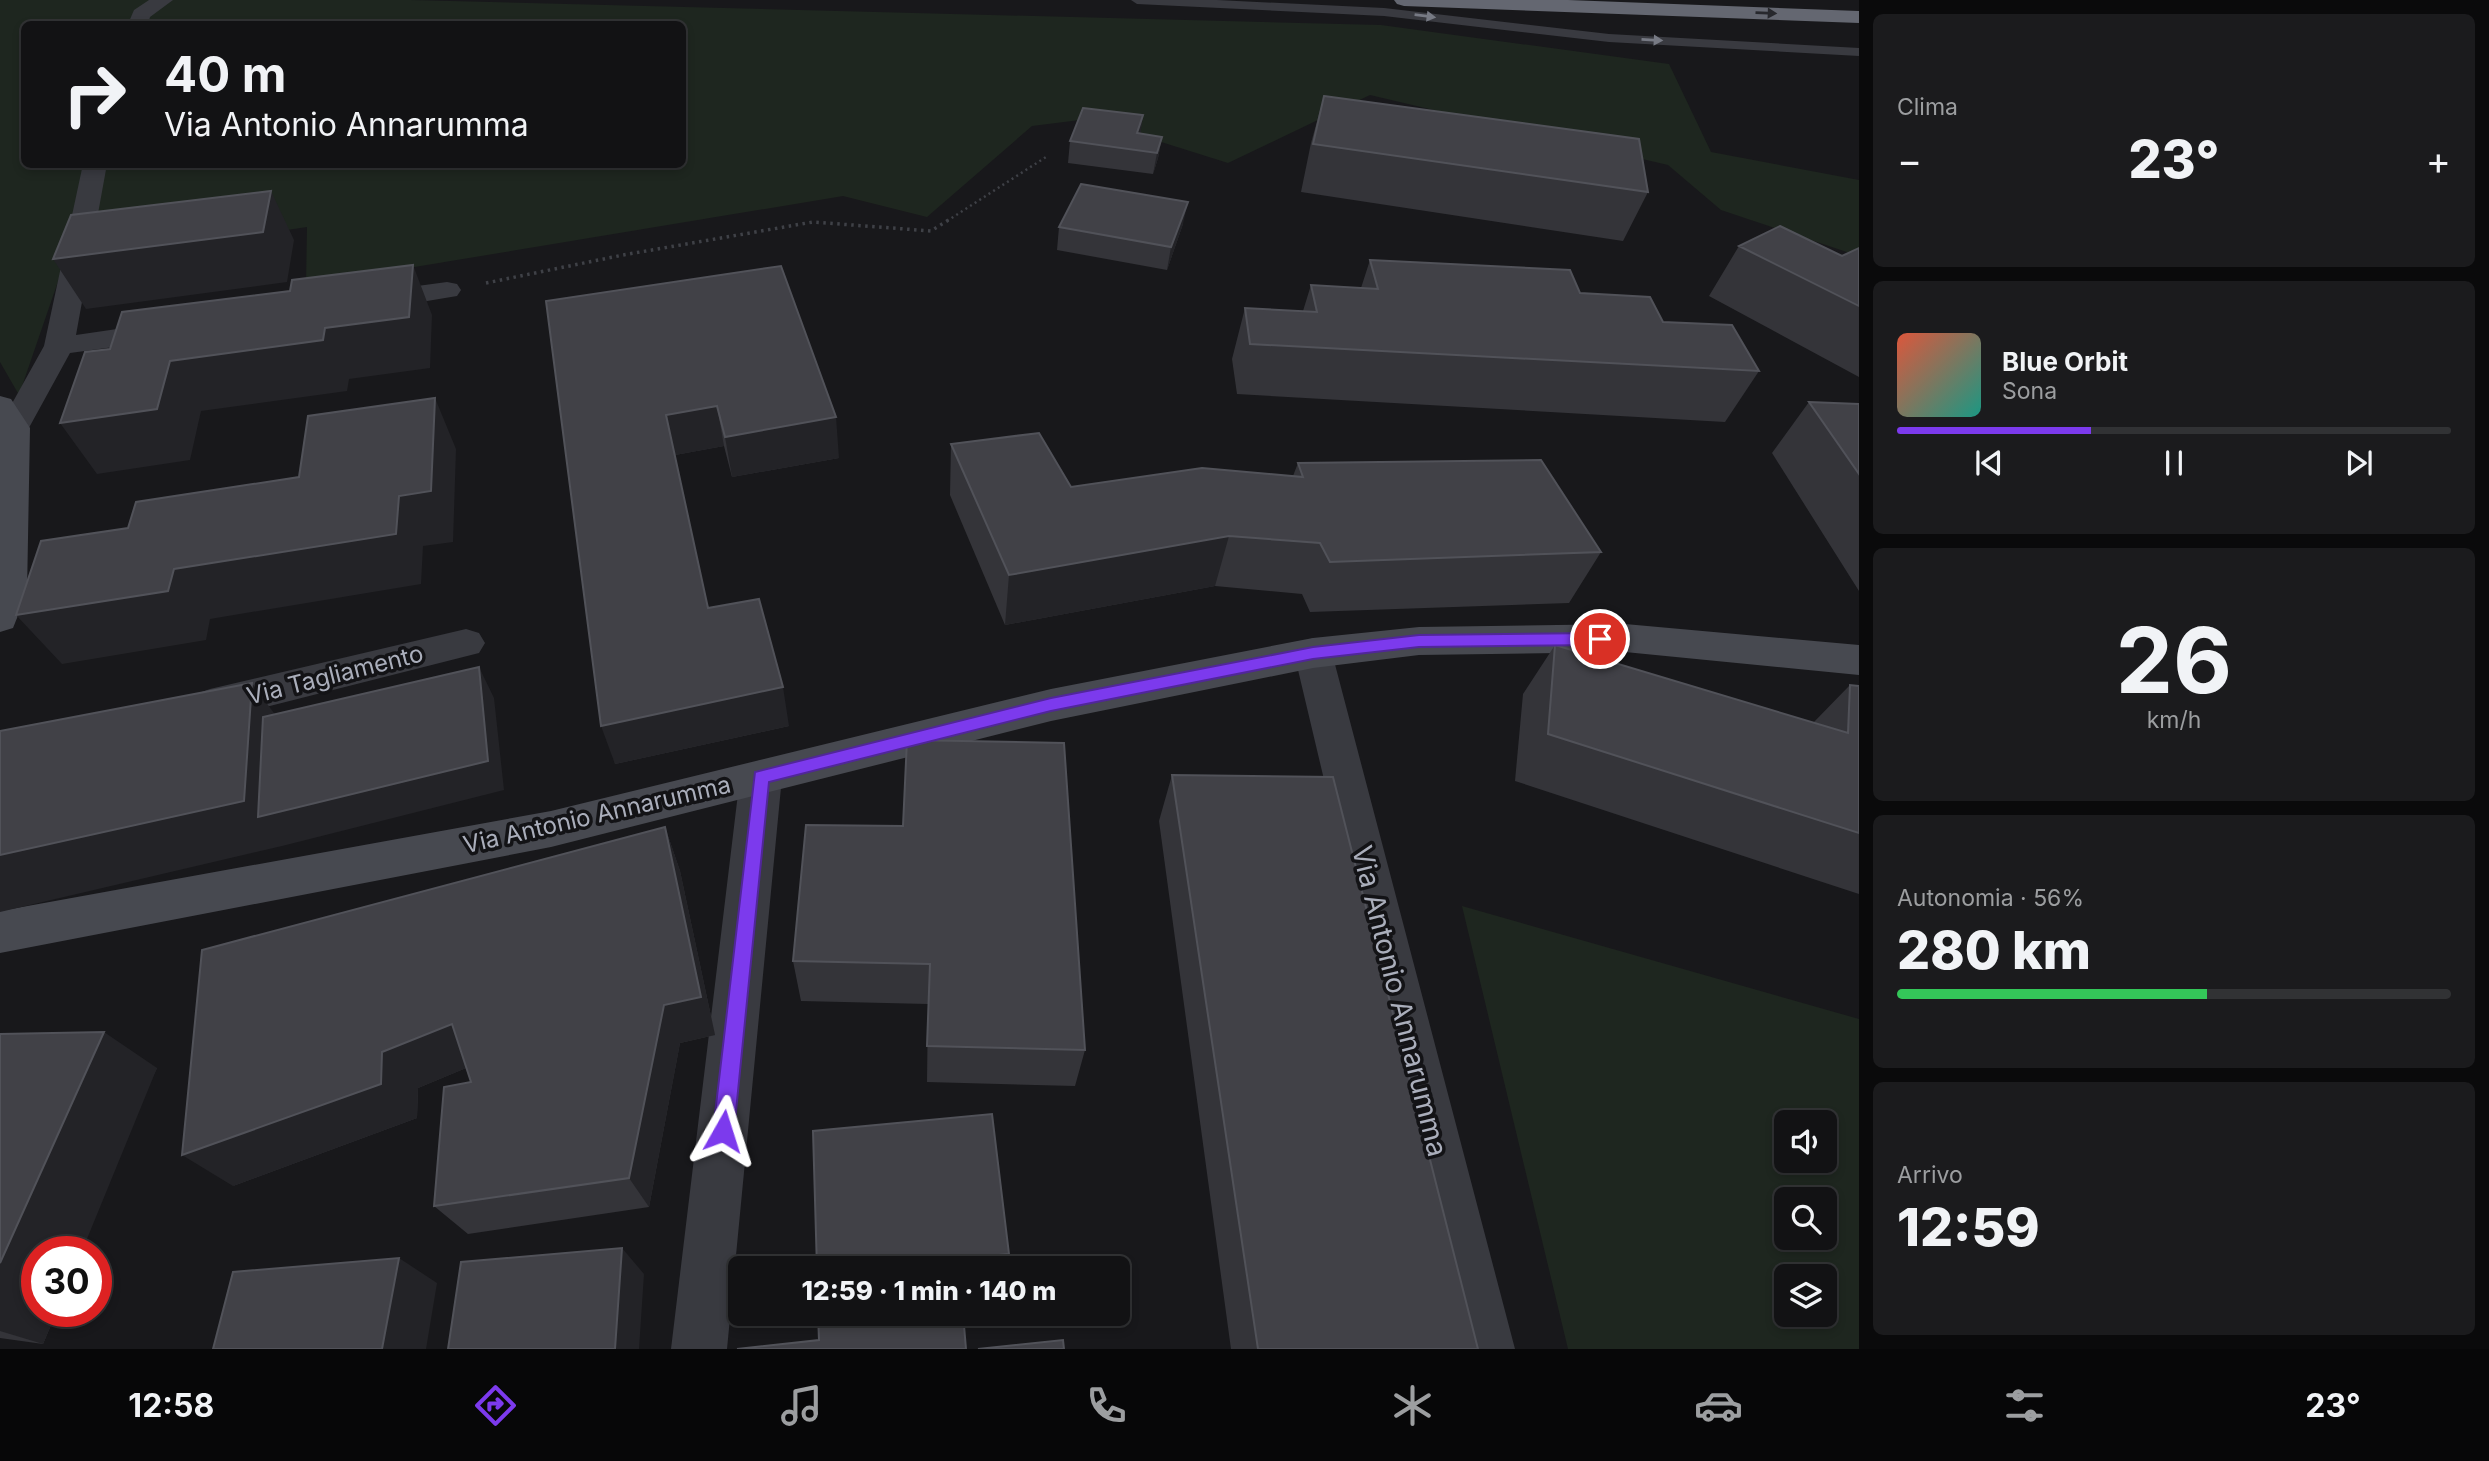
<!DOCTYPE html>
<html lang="it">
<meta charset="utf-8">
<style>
body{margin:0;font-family:Inter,sans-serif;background:#1b1b1d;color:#f1f3f6;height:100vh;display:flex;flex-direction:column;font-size:26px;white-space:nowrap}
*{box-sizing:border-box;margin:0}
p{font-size:23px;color:#9c9ea0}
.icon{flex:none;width:38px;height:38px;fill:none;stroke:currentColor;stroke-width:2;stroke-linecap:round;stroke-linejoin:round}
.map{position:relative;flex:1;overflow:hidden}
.sheet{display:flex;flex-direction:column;gap:14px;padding:14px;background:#0a0a0b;width:630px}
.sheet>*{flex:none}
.hud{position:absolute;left:21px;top:21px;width:665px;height:147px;border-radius:10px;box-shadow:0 4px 10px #0003,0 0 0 2px #313234;background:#121214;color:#f1f3f6;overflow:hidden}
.fabs{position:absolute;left:1774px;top:1110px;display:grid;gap:14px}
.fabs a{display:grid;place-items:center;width:63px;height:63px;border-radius:10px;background:#121214;box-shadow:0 4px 10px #0003,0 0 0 2px #313234;font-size:35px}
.speed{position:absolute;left:21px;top:1236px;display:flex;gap:14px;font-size:35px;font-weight:700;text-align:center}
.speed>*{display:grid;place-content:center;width:91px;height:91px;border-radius:50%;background:#121214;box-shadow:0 4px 10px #0003,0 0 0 2px #313234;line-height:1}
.speed .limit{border:10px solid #d22;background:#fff;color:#111}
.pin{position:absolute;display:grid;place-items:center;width:60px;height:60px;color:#fff;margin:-30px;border:4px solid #fff;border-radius:50%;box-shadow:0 2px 7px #0007}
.me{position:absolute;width:77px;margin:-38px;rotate:6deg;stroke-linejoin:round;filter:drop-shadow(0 0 5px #0008)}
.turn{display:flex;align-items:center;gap:24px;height:147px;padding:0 28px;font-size:32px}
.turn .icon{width:91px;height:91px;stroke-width:2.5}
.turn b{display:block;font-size:49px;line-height:60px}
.big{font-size:52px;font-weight:800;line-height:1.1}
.sheet .tile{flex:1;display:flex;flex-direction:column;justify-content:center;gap:10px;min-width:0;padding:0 24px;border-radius:10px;background:#1b1b1d}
.sheet .dial{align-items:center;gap:0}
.dial b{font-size:91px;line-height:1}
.song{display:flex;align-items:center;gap:21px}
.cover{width:84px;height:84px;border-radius:10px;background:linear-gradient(135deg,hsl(10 70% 55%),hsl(170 70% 35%))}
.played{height:7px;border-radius:4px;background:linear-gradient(90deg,#7c3aed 35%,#313234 35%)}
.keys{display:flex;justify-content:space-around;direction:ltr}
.heat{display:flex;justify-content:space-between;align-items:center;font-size:38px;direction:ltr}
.charge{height:10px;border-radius:5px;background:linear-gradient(90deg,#34c759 56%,#313234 0)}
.trip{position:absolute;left:728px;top:1256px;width:402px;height:70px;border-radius:10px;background:#121214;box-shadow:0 4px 10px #0003,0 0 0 2px #313234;font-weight:800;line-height:70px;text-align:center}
.dock{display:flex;height:112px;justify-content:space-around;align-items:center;background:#070708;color:#9c9ea0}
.dock .icon{width:49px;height:49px}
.dock .current{color:#7c3aed}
.dock b{font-size:32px;color:#f1f3f6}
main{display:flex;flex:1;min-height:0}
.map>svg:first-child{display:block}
.green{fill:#1e261f;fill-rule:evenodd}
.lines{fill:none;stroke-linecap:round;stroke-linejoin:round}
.path-far1{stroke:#3f4147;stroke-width:2.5;stroke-dasharray:2 3.5;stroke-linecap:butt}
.path{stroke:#3f4147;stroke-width:3.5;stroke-dasharray:2.5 4.5;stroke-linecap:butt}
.lane{fill:#393a40;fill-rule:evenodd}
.street{fill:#393a40;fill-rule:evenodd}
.secondary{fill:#474950;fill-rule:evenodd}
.highway{fill:#646771;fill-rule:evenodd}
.wall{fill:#343439}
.shaded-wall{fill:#232327}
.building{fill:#414147;stroke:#515259;stroke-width:2}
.oneway{fill:#27282d}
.oneway2{fill:#777a84}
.route{fill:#7c3aed;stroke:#51269a;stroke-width:2}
.labels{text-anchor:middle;stroke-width:7;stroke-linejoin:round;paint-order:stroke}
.street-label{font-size:24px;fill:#aaaebb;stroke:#131316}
.near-street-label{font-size:28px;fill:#aaaebb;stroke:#131316}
</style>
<main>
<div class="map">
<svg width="1859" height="1349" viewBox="0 0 1859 1349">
<rect width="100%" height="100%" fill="#18181b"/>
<path class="green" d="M0,0H411L1381,25L1669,64L1711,152L1859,180V256L1721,210L1668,165L1370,95L1228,163L1088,119L1032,126L927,217L843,196L306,285L307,227L64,264L19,395L0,362ZM24,24H682V164H24Z
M1462,906L1859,1019V1349H1568ZM1787,1122H1825V1160H1787ZM1787,1199H1825V1237H1787ZM1787,1276H1825V1314H1787Z"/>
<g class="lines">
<path class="path-far1" d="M947,221L1046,157"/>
<path class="path" d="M486,283L623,255L813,222L931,231L950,219"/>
<path class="lane" d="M1131,0H1217L1384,8L1609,34L1859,48V56L1609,42L1384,16L1137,4Z"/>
<path class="street" d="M149,0H173L150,17L148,24H128L134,10Z
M83,164H107L76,335L165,322L175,325L180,331L175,337L165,340L70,353L25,435L14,438L3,435L0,425L44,346Z
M447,282L457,284L461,290L457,296L373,310L363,307L359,301L363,295L373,292Z
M466,629L479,633L485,643L479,653L210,721L196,716L190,705L196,694L210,689Z
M1313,638L1326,643L1332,653L1515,1349H1459L1294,653L1300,643Z
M761,760L776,765L782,777L727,1349H671L740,777L746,765Z"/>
<path class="secondary" d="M0,396L11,399L30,428L27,593L13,628L0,632Z
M1625,624L1859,645V675L1625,652L1419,655L1313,668L1051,721L551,847L0,953V911L551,811L1051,689L1313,638L1419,627Z"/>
<path class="highway" d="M1394,0H1568L1859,11V23L1404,6L1397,4Z"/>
</g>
<path class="wall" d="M1324,96L1648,192L1623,241L1301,192L1311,143Z
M1143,115L1140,134L1162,137L1158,158L1153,174L1068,163L1070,141Z
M1183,224L1167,270L1057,250L1059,227Z
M1739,246L1842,256L1859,248V377L1709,296Z
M1370,260L1580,293L1663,322L1759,371L1725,422L1237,394L1232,359L1245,308L1303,311L1311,285L1361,288Z
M546,301L839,458L732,477L724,446L675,455L708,608L789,726L615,764Z
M1809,402L1859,404V591L1772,453Z
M951,444L1071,487L1293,476L1298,463L1601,552L1569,603L1310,612L1302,594L1215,586L1005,625L950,495Z
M1555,645L1813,723L1850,685L1859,686V894L1515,781L1523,694Z
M1172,775L1478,1349H1231L1159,821Z
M806,825L1085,1050L1075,1086L927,1082L928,1004L801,1001L793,961Z
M665,827L680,871L715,1035L680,1043L649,1207L468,1234L434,1206L471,1082L466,1068L418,1088L417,1118L233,1186Z
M0,1034L157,1068L37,1311H57L43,1344L0,1338Z
M1009,1254L1006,1269H817Z"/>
<path class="shaded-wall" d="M1143,115L1140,137L1137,133Z
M1162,137L1158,158L1153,174L1157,153Z
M271,191L294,240L287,282L86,309L53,259Z
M1188,202L1183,224L1167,270L1171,247Z
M413,265L432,315L430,368L349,379L347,391L201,411L190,460L97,474L60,423L170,361L325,328Z
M435,398L456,449L453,542L423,546L421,584L210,619L206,640L62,664L16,615L174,569L399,496Z
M717,406L724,446L675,455L666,415Z
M836,417L839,458L732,477L725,437Z
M1229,536L1215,586L1005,625L1009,575Z
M479,667L494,698L504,790L282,846L0,912V855L252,683L287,731Z
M783,687L789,726L615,764L601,726Z
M665,827L680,871L715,1035L680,1043L649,1207L629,1178Z
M452,1024L483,1061L418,1088L417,1118L233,1186L182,1155L382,1052Z
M104,1032L157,1068L82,1251H37V1311H57L43,1344L0,1331V1263Z
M622,1248L644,1274L639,1349H615Z
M399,1258L437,1283L426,1349H382Z"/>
<path class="building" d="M1324,96L1639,139L1648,192L1313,144Z
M1083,108L1143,115L1137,133L1162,137L1157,153L1070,141Z
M1081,184L1188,202L1171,247L1059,227Z
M271,191L263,232L53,259L71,215Z
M1780,226L1842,256L1859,248V306L1739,246Z
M1370,260L1570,270L1580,293L1650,297L1663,322L1732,325L1759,371L1250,344L1245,308L1317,312L1311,285L1378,289Z
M413,265L409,317L325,328L323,340L170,361L157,409L60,423L85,352L110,349L122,312L290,291L292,280Z
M781,266L836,417L725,437L717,406L666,415L708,608L759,599L783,687L601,726L546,301Z
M435,398L431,491L399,496L396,534L174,569L168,591L16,615L41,541L128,528L136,502L299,477L308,416Z
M1809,402L1859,404V474Z
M1039,433L1071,487L1202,468L1303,477L1298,463L1541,460L1601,552L1330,562L1320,543L1229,536L1009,575L951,444Z
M1555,645L1848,733L1850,685L1859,686V833L1548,734Z
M479,667L488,761L258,817L263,717Z
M252,683L244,801L0,855V731Z
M907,740L1064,743L1085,1050L927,1046L930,964L793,961L806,825L903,826Z
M1172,775L1333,777L1478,1349H1258Z
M665,827L701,997L664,1005L629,1178L434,1206L444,1087L471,1082L452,1024L382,1052L381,1084L182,1155L202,950Z
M104,1032L0,1263V1034Z
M992,1114L1009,1254L957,1259L958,1269H817L813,1131Z
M622,1248L615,1349H448L461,1262Z
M399,1258L382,1349H213L233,1272Z
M818,1314H963L966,1349H737L819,1340Z
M1063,1340L1064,1349H978Z"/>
<defs><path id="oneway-solid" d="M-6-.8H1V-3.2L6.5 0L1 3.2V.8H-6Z" transform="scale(1.75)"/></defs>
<use class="oneway" href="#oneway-solid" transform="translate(1766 13) rotate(2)"/>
<g class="oneway2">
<use href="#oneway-solid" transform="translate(1425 16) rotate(7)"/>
<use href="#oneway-solid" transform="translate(1652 40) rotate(3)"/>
</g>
<path class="route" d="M1600,633L1607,639L1600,645L1419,647L1313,659L1051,711L769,782L734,1131L731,1138L723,1142L716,1138L713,1131L755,772L1051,698L1313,647L1419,635Z"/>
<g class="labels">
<g class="street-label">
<text transform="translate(335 675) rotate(-14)" y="8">Via Tagliamento</text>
<text transform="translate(597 815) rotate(-13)" y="8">Via Antonio Annarumma</text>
</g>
<g class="near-street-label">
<text transform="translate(1400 1001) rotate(76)" y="10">Via Antonio Annarumma</text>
</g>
</g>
</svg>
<div class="fabs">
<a><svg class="icon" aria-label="sound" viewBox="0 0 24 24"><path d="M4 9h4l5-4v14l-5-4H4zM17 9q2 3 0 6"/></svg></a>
<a><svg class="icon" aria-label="search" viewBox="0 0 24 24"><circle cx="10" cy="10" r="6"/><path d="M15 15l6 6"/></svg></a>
<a><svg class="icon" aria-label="layers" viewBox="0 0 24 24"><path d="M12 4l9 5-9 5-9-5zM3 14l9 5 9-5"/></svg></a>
</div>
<div class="speed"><div class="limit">30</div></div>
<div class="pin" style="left:1600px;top:639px;background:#d93025"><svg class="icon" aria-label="arrive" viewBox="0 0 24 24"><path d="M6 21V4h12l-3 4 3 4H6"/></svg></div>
<svg class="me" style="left:723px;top:1131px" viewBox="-20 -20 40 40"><path d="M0-17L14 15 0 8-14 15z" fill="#7c3aed" stroke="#fff" stroke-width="4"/></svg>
<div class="trip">12:59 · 1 min · 140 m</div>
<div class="hud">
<div class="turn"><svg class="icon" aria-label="right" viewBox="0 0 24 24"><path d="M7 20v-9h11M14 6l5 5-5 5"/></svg><div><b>40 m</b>Via Antonio Annarumma</div></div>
</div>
</div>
<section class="sheet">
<div class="tile"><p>Clima</p>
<div class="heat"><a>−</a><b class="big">23°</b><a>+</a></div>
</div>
<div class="tile">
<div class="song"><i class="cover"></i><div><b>Blue Orbit</b><p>Sona</p></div></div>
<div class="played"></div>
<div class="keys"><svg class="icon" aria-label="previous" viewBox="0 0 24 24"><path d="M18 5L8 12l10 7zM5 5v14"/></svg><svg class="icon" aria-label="pause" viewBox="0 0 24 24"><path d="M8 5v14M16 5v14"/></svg><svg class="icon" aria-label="next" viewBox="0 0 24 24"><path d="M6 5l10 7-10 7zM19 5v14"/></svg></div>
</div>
<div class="tile dial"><b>26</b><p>km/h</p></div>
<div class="tile"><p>Autonomia · 56%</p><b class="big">280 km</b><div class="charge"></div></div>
<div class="tile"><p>Arrivo</p><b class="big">12:59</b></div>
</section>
</main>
<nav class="dock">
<b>12:58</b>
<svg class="icon current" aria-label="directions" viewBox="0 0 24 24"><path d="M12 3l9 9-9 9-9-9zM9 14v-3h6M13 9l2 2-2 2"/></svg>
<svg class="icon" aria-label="music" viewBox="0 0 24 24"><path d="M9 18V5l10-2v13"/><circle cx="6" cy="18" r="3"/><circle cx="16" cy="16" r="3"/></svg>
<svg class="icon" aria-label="phone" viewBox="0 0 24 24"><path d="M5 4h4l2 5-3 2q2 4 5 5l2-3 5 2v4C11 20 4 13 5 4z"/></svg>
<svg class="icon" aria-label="climate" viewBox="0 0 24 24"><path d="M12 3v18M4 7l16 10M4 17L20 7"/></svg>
<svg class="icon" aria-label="car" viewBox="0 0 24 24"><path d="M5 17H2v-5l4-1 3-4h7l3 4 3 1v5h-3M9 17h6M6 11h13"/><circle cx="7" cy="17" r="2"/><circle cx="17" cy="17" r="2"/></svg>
<svg class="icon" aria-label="filters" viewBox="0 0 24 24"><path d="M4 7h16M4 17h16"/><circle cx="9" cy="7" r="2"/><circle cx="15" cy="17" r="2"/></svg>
<b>23°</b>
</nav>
